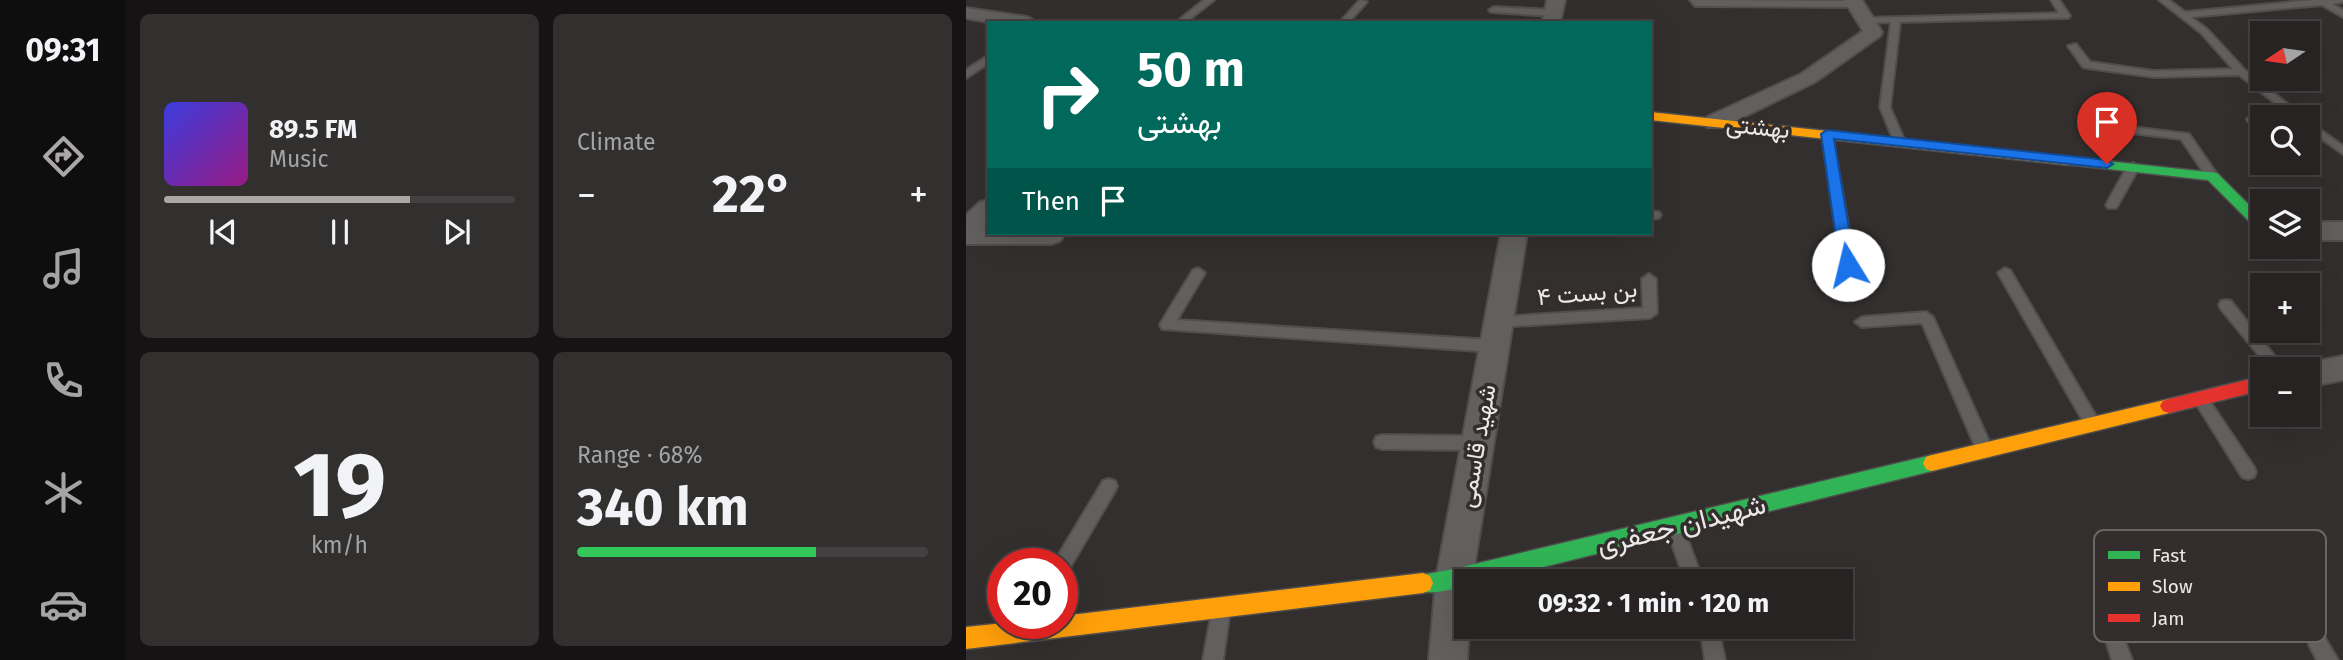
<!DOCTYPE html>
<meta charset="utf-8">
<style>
body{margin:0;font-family:"Fira Sans",Vazirmatn,sans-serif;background:#322f2f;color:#f1f3f6;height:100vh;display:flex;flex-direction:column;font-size:26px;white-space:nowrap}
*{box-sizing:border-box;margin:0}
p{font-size:23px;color:#a4a4a5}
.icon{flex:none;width:38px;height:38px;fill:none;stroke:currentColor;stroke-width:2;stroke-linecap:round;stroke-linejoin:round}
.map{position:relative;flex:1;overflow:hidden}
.panel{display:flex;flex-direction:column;gap:14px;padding:14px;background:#151313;width:840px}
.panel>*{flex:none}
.guide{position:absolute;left:21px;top:21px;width:665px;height:214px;border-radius:0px;box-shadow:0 7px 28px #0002,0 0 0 2px #424040;background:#00695c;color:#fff;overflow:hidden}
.needle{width:46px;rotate:257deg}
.tools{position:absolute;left:1284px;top:21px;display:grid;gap:14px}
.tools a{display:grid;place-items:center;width:70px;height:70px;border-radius:0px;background:#262322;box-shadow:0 7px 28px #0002,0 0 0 2px #424040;font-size:35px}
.speed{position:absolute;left:21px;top:548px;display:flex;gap:14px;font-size:35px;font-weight:700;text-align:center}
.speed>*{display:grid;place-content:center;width:91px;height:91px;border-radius:50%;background:#262322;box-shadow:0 7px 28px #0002,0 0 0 2px #424040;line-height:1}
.speed .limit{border:10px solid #d22;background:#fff;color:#111}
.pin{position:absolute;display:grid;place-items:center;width:60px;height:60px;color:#fff;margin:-72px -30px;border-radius:50% 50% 50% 0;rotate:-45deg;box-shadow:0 0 7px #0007}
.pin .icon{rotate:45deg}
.me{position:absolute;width:77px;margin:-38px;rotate:351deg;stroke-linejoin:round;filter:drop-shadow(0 0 5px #0008)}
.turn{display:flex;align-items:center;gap:24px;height:147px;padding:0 35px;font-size:32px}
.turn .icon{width:91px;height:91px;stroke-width:2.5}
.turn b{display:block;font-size:49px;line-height:60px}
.then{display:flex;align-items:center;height:66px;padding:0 35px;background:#0003;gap:14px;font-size:26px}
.big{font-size:52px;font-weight:700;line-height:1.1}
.panel .tile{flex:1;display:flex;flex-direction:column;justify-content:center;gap:10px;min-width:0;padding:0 24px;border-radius:10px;background:#322f2f}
.panel .dial{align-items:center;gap:0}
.dial b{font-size:91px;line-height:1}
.song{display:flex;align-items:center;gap:21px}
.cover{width:84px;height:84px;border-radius:10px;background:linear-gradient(135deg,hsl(240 70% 55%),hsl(310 70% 35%))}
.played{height:7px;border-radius:4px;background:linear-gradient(90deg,#aaa7a6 70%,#424040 70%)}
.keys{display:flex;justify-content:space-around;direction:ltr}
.heat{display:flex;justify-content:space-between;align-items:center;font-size:38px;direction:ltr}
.charge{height:10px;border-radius:5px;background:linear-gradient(90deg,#34c759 68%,#424040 0)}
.panel .tiles{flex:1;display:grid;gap:14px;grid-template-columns:repeat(2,1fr)}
.trip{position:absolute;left:488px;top:569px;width:399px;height:70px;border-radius:0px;background:#262322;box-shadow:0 7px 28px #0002,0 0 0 2px #424040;font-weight:700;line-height:70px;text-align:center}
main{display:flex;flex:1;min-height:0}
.tab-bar{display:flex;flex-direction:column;width:126px;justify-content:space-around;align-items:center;background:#0f0e0e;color:#a4a4a5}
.tab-bar .icon{width:49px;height:49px}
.tab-bar .current{color:#aaa7a6}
.tab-bar b{font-size:32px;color:#f1f3f6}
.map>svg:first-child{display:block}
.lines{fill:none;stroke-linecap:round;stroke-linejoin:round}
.lane-casing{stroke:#504e4d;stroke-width:4}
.street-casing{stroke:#504e4d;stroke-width:4}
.fast-casing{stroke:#504e4d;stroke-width:3}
.slow-casing{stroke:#504e4d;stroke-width:3}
.jam-casing{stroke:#504e4d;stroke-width:3}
.lane{fill:#61605f;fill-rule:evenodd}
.street{fill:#61605f;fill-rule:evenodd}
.fast{fill:#30b455;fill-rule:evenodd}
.slow{fill:#ff9f0a;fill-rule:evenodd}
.jam{fill:#e5322d;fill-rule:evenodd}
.route{fill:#1a73e8;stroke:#114b97;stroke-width:2}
.labels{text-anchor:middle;stroke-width:7;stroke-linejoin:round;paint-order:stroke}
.street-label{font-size:24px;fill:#ebe8e7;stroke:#332e2d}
.near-street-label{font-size:28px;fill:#ebe8e7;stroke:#332e2d}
.key{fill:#332e2d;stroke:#6a6665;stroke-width:2}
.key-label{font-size:19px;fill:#ebe8e7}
</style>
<main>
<nav class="tab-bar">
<b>09:31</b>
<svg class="icon current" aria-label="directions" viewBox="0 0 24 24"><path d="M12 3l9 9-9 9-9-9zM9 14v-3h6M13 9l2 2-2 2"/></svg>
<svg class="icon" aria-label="music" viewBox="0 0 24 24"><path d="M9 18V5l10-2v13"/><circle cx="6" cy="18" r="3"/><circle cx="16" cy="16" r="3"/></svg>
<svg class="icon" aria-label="phone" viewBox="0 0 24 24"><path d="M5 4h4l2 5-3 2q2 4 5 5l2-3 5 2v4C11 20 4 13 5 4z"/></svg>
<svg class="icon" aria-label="climate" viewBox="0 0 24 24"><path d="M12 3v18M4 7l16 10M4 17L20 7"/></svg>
<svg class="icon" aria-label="car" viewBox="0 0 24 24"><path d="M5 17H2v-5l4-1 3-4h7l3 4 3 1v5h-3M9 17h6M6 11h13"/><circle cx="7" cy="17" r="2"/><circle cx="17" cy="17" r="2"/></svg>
</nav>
<section class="panel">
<div class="tiles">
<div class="tile">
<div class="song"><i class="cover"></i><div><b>89.5 FM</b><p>Music</p></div></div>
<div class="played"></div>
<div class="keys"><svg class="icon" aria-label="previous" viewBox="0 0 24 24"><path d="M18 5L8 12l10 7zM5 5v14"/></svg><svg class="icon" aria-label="pause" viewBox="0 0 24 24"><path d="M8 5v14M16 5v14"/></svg><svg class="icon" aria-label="next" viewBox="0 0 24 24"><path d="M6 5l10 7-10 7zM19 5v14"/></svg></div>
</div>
<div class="tile"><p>Climate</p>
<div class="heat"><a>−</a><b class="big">22°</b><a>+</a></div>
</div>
<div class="tile dial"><b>19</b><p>km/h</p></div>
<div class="tile"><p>Range · 68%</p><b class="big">340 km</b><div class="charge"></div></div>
</div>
</section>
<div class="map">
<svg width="1377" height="660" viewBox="0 0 1377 660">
<rect width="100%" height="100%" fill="#322f2e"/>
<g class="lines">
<g class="lane-casing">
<path id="lane" d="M238,0H248L219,23H209Z
M394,0L401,2L382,23H373Z
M724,0L890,1L894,4L890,7L729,6Z
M1085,0H1093L1104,16L1102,18L934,22L924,107L939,142L937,144H929L914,107L925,22L900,23L895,20L897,18L1093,13Z
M1193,0H1203L1219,12L1348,0H1377V2L1366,4L1377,10V17L1356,5L1225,17L1241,29L1279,70L1338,117H1327L1273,75L1188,77L1121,68L1117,67L1102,46L1110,44L1124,62L1188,71L1267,69L1235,33Z
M528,7L587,10L592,13L587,16L525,12L523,10Z
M23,55V63L0,78V70Z
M1145,96L1150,99L1165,127L1223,134L1252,176L1250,179H1242L1215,139L1157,132L1140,99Z
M1286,116L1301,117H1297V122L1282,121L1281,119Z
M1342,121L1377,146V154L1342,129Z
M861,131L866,134L889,265L882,270L875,265L856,134Z
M1167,163L1173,167L1152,205L1150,208H1142L1140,205L1161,167Z
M684,211L693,212L695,215L693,218L684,219Z
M232,268L239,273L211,320L527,340L532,342L534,346L532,350L527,352L196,329L194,325L196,321L227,270Z
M1039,268L1044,270L1131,418L1134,423L1131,428L1126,430L1121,428L1032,273Z
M683,274L690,279L691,313L684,318L531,327L524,322L531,317L677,308L676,279Z
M1260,300L1265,301L1319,369H1304L1255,309L1253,305L1255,301Z
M960,312L967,317L1026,448L1024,453L1018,455L1012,453L956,323L896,327L889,322L896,317Z
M1234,392L1239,394L1288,467L1290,472L1288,477L1282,479L1276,477L1229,402L1226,398L1229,394Z
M416,435L512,436L518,438L520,443L518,448L512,450L416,449L410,447L408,442L410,437Z
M143,479L149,481L151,486L149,491L102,571L96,573V564H88L90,559L137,481Z
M710,522L716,524L737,581H719L701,530L704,524Z
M254,607L261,609L263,616L257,660H237L245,616L247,609Z
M734,626H752L759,660H739Z
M1150,635L1157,637L1166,660H1146L1141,644L1143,637Z
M1352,636L1359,638L1372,660H1351L1343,645L1345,638Z"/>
</g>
<g class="street-casing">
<path id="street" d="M581,0H599L594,23H576Z
M878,0H896L916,32L914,36L849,82L757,127H741L738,122L741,117L835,74L897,31Z
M0,8L62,17L71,23H26L0,18Z
M23,200V222L17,226H23V233H96L98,235L94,241L85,244H0V215L14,202Z
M1342,222H1377V240H1342Z
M535,233H561L506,581H500V626H503L501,660H463L470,579Z
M1377,356V380L1342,387V369H1330L1342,363Z"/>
</g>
<g class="fast-casing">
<path id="fast" d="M1103,157L1251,173L1297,219V232L1292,230L1242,180L1098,164V158Z
M966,455L972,457L975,463L972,469L966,471L520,581H500V586C485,589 464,596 450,590L447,583L450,576L488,569Z"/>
</g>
<g class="slow-casing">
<path id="slow" d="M684,112L1103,157L1109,161L1103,165L684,120Z
M1203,399L1209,401L1212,406L1209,411L1203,413L966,471L960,469L957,463L960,457L966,455Z
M457,573L464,576L467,583L464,590L457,593L0,649V627L38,623H96V616Z"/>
</g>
<g class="jam-casing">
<path id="jam" d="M1297,376V390L1203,413L1197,411L1194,406L1197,401L1203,399Z"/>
</g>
<use href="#lane" class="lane"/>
<use href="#street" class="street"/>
<use href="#fast" class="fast"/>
<use href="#slow" class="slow"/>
<use href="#jam" class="jam"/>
</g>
<path class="route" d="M861,130L1141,160L1147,164L1141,168L868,139L889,265L882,271L874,265L855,134Z"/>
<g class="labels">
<g class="street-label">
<text transform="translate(792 127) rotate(6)" y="8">بهشتی</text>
<text transform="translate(621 293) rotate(-5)" y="8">بن بست ۴</text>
<text transform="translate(511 446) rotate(-80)" y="8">شهید قاسمی</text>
</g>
<g class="near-street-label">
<text transform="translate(715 524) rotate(-14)" y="10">شهیدان جعفری</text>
</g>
</g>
<rect x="1128" y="530" width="232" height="112" rx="10" class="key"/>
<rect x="1142" y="551" width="32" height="8" fill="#30b455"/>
<rect x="1142" y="582" width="32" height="9" fill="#ff9f0a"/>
<rect x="1142" y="614" width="32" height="8" fill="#e5322d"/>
<g class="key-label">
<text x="1186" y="562">Fast</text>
<text x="1186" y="593">Slow</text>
<text x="1186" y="625">Jam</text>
</g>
</svg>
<div class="tools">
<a><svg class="needle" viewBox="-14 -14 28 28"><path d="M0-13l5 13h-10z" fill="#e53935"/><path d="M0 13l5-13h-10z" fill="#a4a4a5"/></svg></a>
<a><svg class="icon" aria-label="search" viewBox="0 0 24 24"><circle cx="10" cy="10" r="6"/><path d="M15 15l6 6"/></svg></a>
<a><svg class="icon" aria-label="layers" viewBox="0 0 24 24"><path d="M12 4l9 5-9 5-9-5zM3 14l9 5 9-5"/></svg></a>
<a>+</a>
<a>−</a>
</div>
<div class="speed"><div class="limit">20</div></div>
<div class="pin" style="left:1141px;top:164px;background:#d93025"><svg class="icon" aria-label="arrive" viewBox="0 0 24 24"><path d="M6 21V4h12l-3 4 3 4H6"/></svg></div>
<svg class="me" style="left:882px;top:265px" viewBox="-20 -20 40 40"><circle r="19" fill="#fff"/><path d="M0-13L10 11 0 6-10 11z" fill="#1a73e8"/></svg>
<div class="trip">09:32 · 1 min · 120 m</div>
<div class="guide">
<div class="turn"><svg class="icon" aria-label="right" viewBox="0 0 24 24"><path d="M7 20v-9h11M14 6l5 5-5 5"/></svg><div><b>50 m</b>بهشتی</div></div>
<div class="then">Then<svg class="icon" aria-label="arrive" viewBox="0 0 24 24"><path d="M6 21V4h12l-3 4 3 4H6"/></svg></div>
</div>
</div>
</main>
